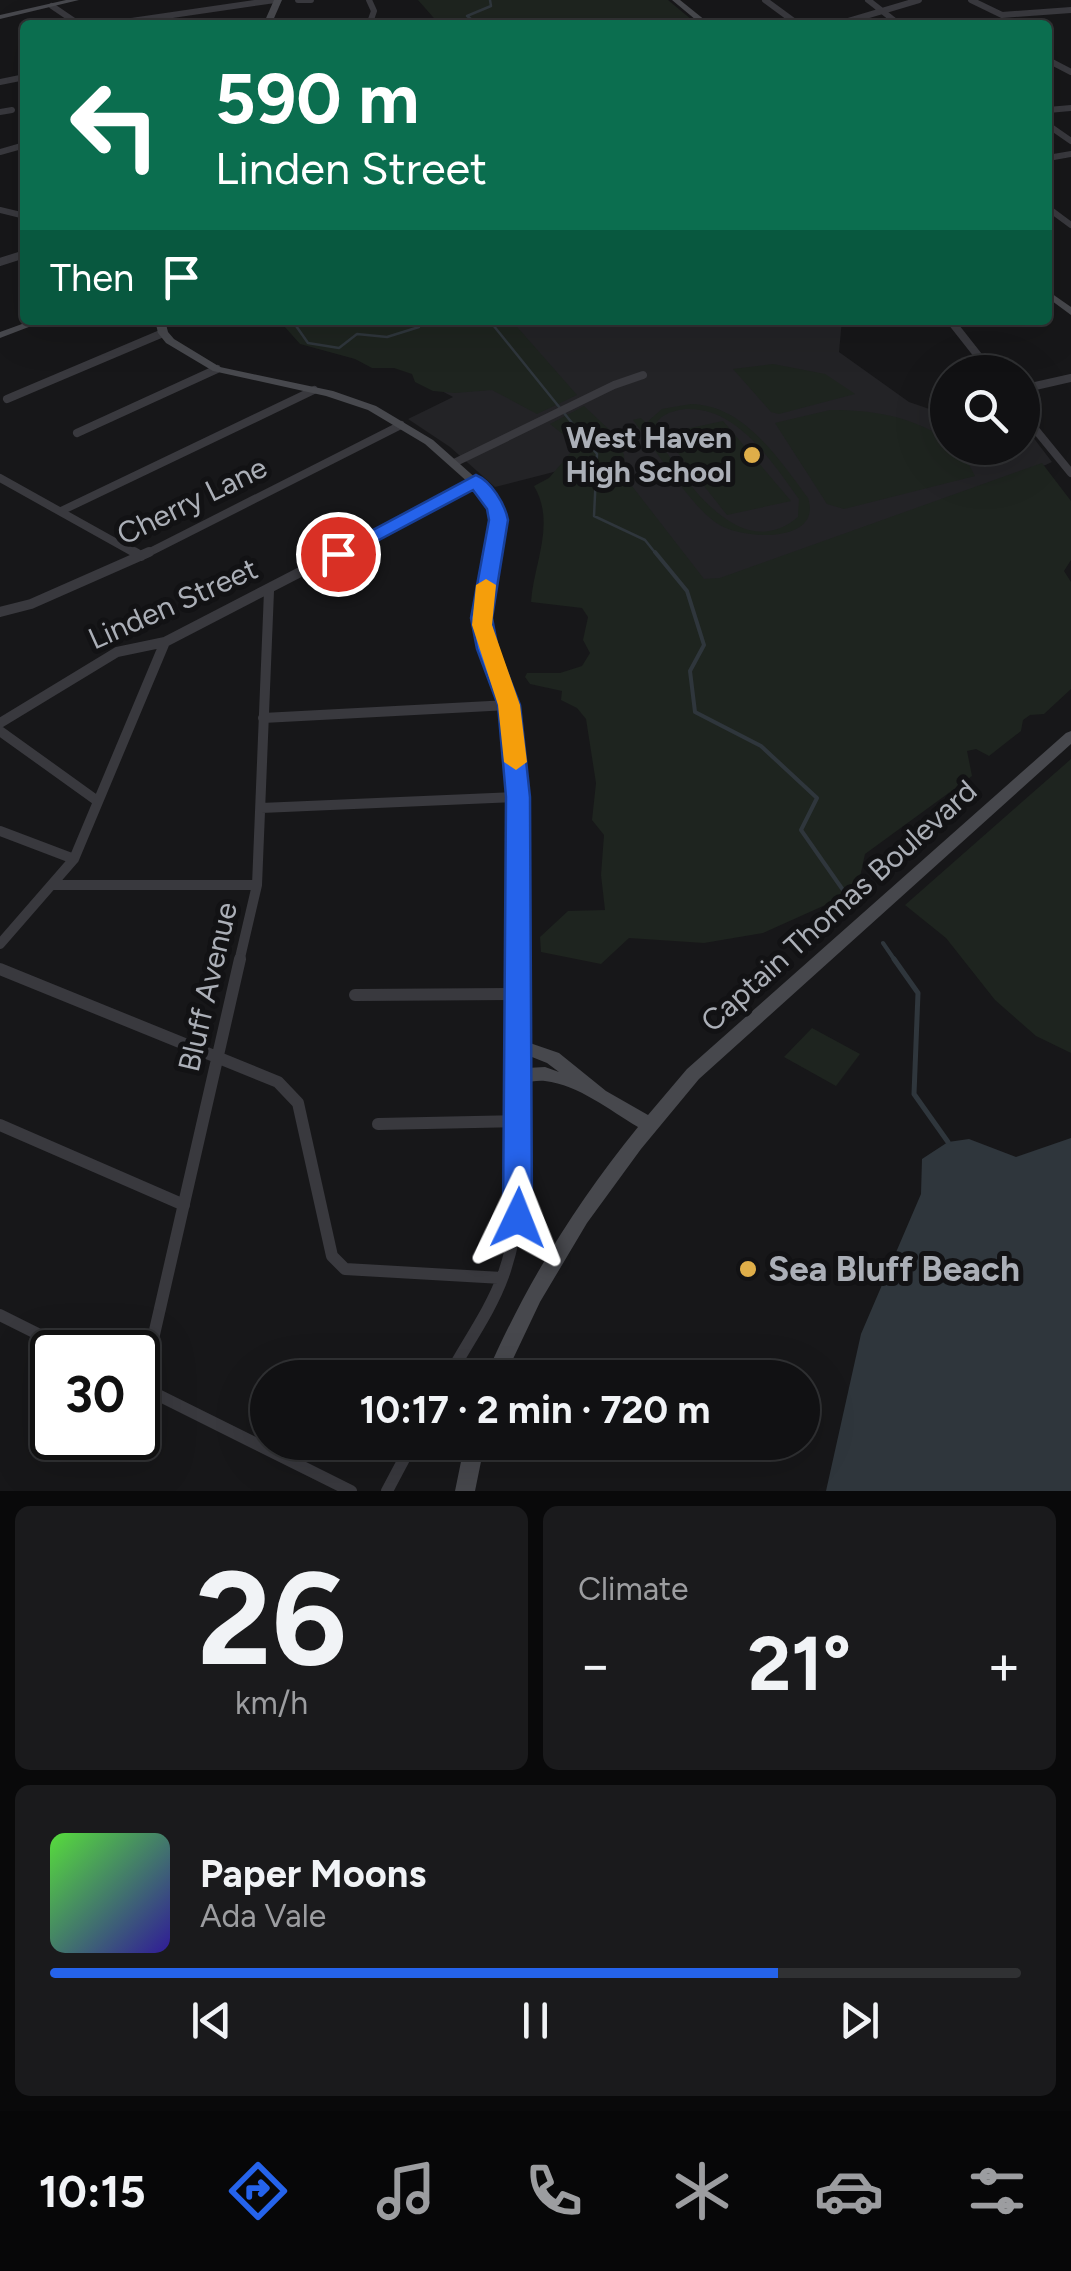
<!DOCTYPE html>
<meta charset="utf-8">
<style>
body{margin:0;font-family:Figtree,sans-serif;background:#1a1a1c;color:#f1f3f6;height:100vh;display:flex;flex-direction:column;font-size:38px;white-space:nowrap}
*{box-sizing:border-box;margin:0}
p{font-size:32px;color:#9c9da0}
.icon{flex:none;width:55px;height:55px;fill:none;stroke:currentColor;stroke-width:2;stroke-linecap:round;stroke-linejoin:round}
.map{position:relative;height:1491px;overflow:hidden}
.sheet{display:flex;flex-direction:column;gap:15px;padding:15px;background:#09090a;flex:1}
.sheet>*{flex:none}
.guide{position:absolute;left:20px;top:20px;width:1032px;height:305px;border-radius:10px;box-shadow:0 10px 40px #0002,0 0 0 2px #303133;background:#0b6e4f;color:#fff;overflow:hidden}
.fabs{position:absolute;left:930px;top:355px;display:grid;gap:20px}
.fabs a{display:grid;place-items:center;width:110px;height:110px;border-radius:50%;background:#111113;box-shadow:0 10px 40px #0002,0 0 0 2px #303133;font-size:50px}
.speed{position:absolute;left:30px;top:1330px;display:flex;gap:20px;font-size:50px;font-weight:700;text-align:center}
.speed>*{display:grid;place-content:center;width:130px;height:130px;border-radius:50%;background:#111113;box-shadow:0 10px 40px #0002,0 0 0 2px #303133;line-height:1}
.speed .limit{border:5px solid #111;border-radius:15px;background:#fff;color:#111}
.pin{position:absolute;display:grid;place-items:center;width:85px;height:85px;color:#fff;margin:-42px;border:5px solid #fff;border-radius:50%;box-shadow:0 2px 10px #0007}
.me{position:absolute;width:110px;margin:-55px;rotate:2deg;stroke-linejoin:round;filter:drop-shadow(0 0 8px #0008)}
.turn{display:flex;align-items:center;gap:35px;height:210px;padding:0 30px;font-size:45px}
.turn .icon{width:130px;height:130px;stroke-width:2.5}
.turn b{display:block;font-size:70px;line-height:85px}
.then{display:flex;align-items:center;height:95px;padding:0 30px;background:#0003;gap:20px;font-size:38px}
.big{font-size:75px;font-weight:700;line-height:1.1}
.sheet .card{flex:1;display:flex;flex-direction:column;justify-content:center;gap:15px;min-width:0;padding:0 35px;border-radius:15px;background:#1a1a1c}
.sheet .dial{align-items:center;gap:0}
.dial b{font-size:130px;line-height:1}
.song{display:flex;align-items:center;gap:30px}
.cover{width:120px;height:120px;border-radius:15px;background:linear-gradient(135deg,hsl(110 70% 55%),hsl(250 70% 35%))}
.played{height:10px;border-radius:5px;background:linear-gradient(90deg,#2563eb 75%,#303133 75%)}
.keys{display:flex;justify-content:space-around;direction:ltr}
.heat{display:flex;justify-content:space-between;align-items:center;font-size:55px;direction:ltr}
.sheet .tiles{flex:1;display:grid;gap:15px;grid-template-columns:1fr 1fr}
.card:last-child{grid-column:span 2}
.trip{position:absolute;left:250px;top:1360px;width:570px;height:100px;border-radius:50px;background:#111113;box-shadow:0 10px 40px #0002,0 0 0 2px #303133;font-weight:700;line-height:100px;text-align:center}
.dock{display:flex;height:160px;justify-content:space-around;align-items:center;background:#070708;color:#9c9da0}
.dock .icon{width:70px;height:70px}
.dock .selected{color:#2563eb}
.dock b{font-size:45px;color:#f1f3f6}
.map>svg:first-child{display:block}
.built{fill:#232326}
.green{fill:#1e241f;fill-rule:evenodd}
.water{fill:#2f363c}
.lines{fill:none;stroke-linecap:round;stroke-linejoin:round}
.stream-far2{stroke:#2f363c;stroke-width:2.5}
.stream-far1{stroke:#2f363c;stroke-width:4}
.stream{stroke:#2f363c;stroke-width:5}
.street-far3{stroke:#39393e;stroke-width:6}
.street-far2{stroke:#39393e;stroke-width:8}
.street-far1{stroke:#39393e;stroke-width:10}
.street{stroke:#39393e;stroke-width:12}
.secondary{fill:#47484d;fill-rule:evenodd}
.route{fill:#2563eb;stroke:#184099;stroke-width:2.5}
.slow{fill:#f59e0b}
.poi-dot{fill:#dfae49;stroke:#121214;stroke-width:4}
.labels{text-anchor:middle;stroke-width:10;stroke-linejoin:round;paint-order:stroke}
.poi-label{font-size:30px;font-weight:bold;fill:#abafb7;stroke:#121214;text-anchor:end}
.street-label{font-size:30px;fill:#abafb7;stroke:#121214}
.near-poi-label{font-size:35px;font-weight:bold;fill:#abafb7;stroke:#121214;text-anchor:start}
</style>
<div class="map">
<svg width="1071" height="1491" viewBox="0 0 1071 1491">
<rect width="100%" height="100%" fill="#171719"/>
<path class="built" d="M434,320H842L839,352L909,402L947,415L948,448H1022L1023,428H1026L1052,462L1024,475L710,587L573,467L495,487L450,447L408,419L453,397L440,390Z"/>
<path class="green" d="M418,0H668L698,25H440Z
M227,320H511L577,395L537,414L492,390L455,393L433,391L415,382L412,374L394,368H372L355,359L300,344L284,326L276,323Z
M773,364L825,374L855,394L779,414L771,412L733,369Z
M691,404C744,405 778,458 808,498C823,544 742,540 718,524C692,508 653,446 633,420L641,418L646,423L662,409ZM685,409C737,406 771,461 799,499L798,517C739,567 683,477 655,435C652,417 670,411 685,409Z
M584,406L618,438L624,455L625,477L704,579L720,578L1042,463L1071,501V560L1064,571L1071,582V689L1044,714L1030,715L1023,720L1021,731L989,756L976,749L967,751L972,776L865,854L856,895L843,906L832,902L763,933L704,943L629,938L601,964L541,952L540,937L568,911L605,910L601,875L604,835L592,820L596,783L586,719L577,708L561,700L562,691L530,684L525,677L527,673H560L582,666L590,653L583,640L588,617L582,608L531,602C534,562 556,523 534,486L549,478L573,450L564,435L550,424Z
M830,410C873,410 911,416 947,440L948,448L962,452L975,476L844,509L827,504L775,423Z
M723,421L791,501L727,515L663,434Z
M1071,759V1053L1036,1036L995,1000L946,938L905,905Z
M812,1028L860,1054L836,1086L784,1057Z"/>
<path class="water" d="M1071,1138V1491H826L861,1334L921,1194L922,1159L948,1142L969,1139L1016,1157Z"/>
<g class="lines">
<path class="stream-far2" d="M454,25L475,22L467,16L491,6L490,0
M281,320L294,323L308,343L339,348L357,334L387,337L419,327L418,320
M489,320L597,454L594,516L645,540L657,555"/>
<path class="stream-far1" d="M655,552L687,591L704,645L690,671L695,712L761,746L817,798L801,830L850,900
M883,943L896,962"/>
<path class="stream" d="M894,959L918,993L914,1094L948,1142"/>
<path class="street-far3" d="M298,0H311
M369,0L374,11L369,25
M765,0L799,25
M868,0L900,25
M971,0L1002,15L1071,10
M52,6L80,25
M104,25L275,0
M835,25L919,0
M1048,60L1071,72
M0,82L25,77
M1048,110L1071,108
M0,112L12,110
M1048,125L1071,141
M0,152L25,145
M1048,158L1071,154
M1048,208L1071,225
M0,210L25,216"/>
<path class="street-far2" d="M0,262L25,254
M950,320L991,372
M1022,389L1071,378
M7,399L163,333
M1022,413L1071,473
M77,433L217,369
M456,462L614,385L643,375
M0,478L138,555
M61,511L314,390
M144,555L401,425
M334,555L476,481"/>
<path class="street-far1" d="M134,552L141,556
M0,612L31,604L149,552
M263,718L509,705
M0,723L117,652L165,642L339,552
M0,731L96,800
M261,808L518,797
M0,831L74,859
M54,885H257
M0,944L74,859L165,642
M239,962L257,885L269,591"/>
<path class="street" d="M0,969L278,1082L298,1103L332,1256L345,1269L502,1278
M355,995L518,994
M378,1124L519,1121
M0,1125L184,1205
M0,1315L74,1352
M448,1378C466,1344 490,1312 503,1276C526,1212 520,1142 519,1076
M138,1385L351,1491
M142,1387L240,959
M387,1491L413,1442"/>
<path class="secondary" d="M66,0H79L0,19V15Z
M274,0H282L271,25H263Z
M672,0H680L711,25H702Z
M1048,291L1071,307V315L1048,298Z
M33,320H47L0,338V332Z
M155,320H165L168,332L174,339L220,367L333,391L376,406L433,440L497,497L504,519L488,625L516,705L522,751L527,1042L559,1053L606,1091L648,1115L687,1069L1066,733L1071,731V744L699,1079L641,1149L587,1223L540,1302L504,1378H485C524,1287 576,1203 638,1127C609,1110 579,1085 545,1081C534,1080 524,1084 513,1081L511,1076L508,751L502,705L476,625L492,519L488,500L425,444L368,410L326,396L213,371L166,343L158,333ZM527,1055L547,1063L559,1072L545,1067L527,1068Z
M465,1442H485L475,1491H455Z"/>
</g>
<path class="route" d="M476,475C491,481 505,504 508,520L492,618L498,649L520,705L530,797L532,1218L528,1228L518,1232L507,1228L503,1218L506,797L498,705L477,649L471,618L489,520L487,509L473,490L345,558H331L328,554Z"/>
<path class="slow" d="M486,579L496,585L492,625L520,705L527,762L516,770L504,762L498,705L472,625L476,585Z"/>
<g class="poi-dot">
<circle cx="752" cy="455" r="10"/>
<circle cx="748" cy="1269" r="10"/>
</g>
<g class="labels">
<g class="poi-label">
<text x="732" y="448">West Haven<tspan x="732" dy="34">High School</tspan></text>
</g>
<g class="street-label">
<text transform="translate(192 501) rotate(-26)" y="10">Cherry Lane</text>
<text transform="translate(173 604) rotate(-24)" y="10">Linden Street</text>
<text transform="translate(839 906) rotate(-42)" y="10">Captain Thomas Boulevard</text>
<text transform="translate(208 987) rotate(-77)" y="10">Bluff Avenue</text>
</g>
<g class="near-poi-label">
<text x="768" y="1281">Sea Bluff Beach</text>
</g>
</g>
</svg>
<div class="fabs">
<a><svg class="icon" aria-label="search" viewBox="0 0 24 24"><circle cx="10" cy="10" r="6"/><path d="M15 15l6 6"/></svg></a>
</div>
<div class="speed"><div class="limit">30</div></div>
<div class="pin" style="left:338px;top:554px;background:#d93025"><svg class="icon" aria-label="arrive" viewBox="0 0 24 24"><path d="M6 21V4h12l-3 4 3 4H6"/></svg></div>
<svg class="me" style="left:518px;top:1218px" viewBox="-20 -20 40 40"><path d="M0-17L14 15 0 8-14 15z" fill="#2563eb" stroke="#fff" stroke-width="4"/></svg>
<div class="trip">10:17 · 2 min · 720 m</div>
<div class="guide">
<div class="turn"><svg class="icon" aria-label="left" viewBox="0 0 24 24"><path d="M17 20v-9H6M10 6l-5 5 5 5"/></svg><div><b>590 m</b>Linden Street</div></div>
<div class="then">Then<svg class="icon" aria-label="arrive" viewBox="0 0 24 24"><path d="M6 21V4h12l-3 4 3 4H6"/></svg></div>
</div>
</div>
<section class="sheet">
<div class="tiles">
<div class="card dial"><b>26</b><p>km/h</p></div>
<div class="card"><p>Climate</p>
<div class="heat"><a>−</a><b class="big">21°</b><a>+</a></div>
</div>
<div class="card">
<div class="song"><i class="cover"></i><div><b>Paper Moons</b><p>Ada Vale</p></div></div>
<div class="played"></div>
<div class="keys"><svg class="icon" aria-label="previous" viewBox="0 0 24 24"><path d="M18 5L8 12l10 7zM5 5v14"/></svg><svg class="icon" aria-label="pause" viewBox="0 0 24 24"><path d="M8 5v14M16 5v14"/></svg><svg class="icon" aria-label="next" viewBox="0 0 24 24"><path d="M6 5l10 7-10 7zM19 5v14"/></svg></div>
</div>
</div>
</section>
<nav class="dock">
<b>10:15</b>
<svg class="icon selected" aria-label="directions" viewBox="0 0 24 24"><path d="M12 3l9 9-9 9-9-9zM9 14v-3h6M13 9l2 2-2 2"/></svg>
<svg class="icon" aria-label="music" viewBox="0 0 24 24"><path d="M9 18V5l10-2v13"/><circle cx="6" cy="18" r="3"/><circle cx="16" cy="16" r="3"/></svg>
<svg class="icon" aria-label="phone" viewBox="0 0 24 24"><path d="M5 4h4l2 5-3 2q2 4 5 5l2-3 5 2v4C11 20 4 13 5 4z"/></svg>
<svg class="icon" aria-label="climate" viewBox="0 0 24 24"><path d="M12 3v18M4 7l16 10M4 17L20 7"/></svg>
<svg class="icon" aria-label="car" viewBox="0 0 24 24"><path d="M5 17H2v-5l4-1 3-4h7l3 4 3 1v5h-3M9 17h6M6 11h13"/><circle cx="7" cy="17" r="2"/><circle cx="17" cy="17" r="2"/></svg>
<svg class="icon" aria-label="filters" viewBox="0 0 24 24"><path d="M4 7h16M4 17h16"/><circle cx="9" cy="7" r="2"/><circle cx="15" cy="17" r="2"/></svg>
</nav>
